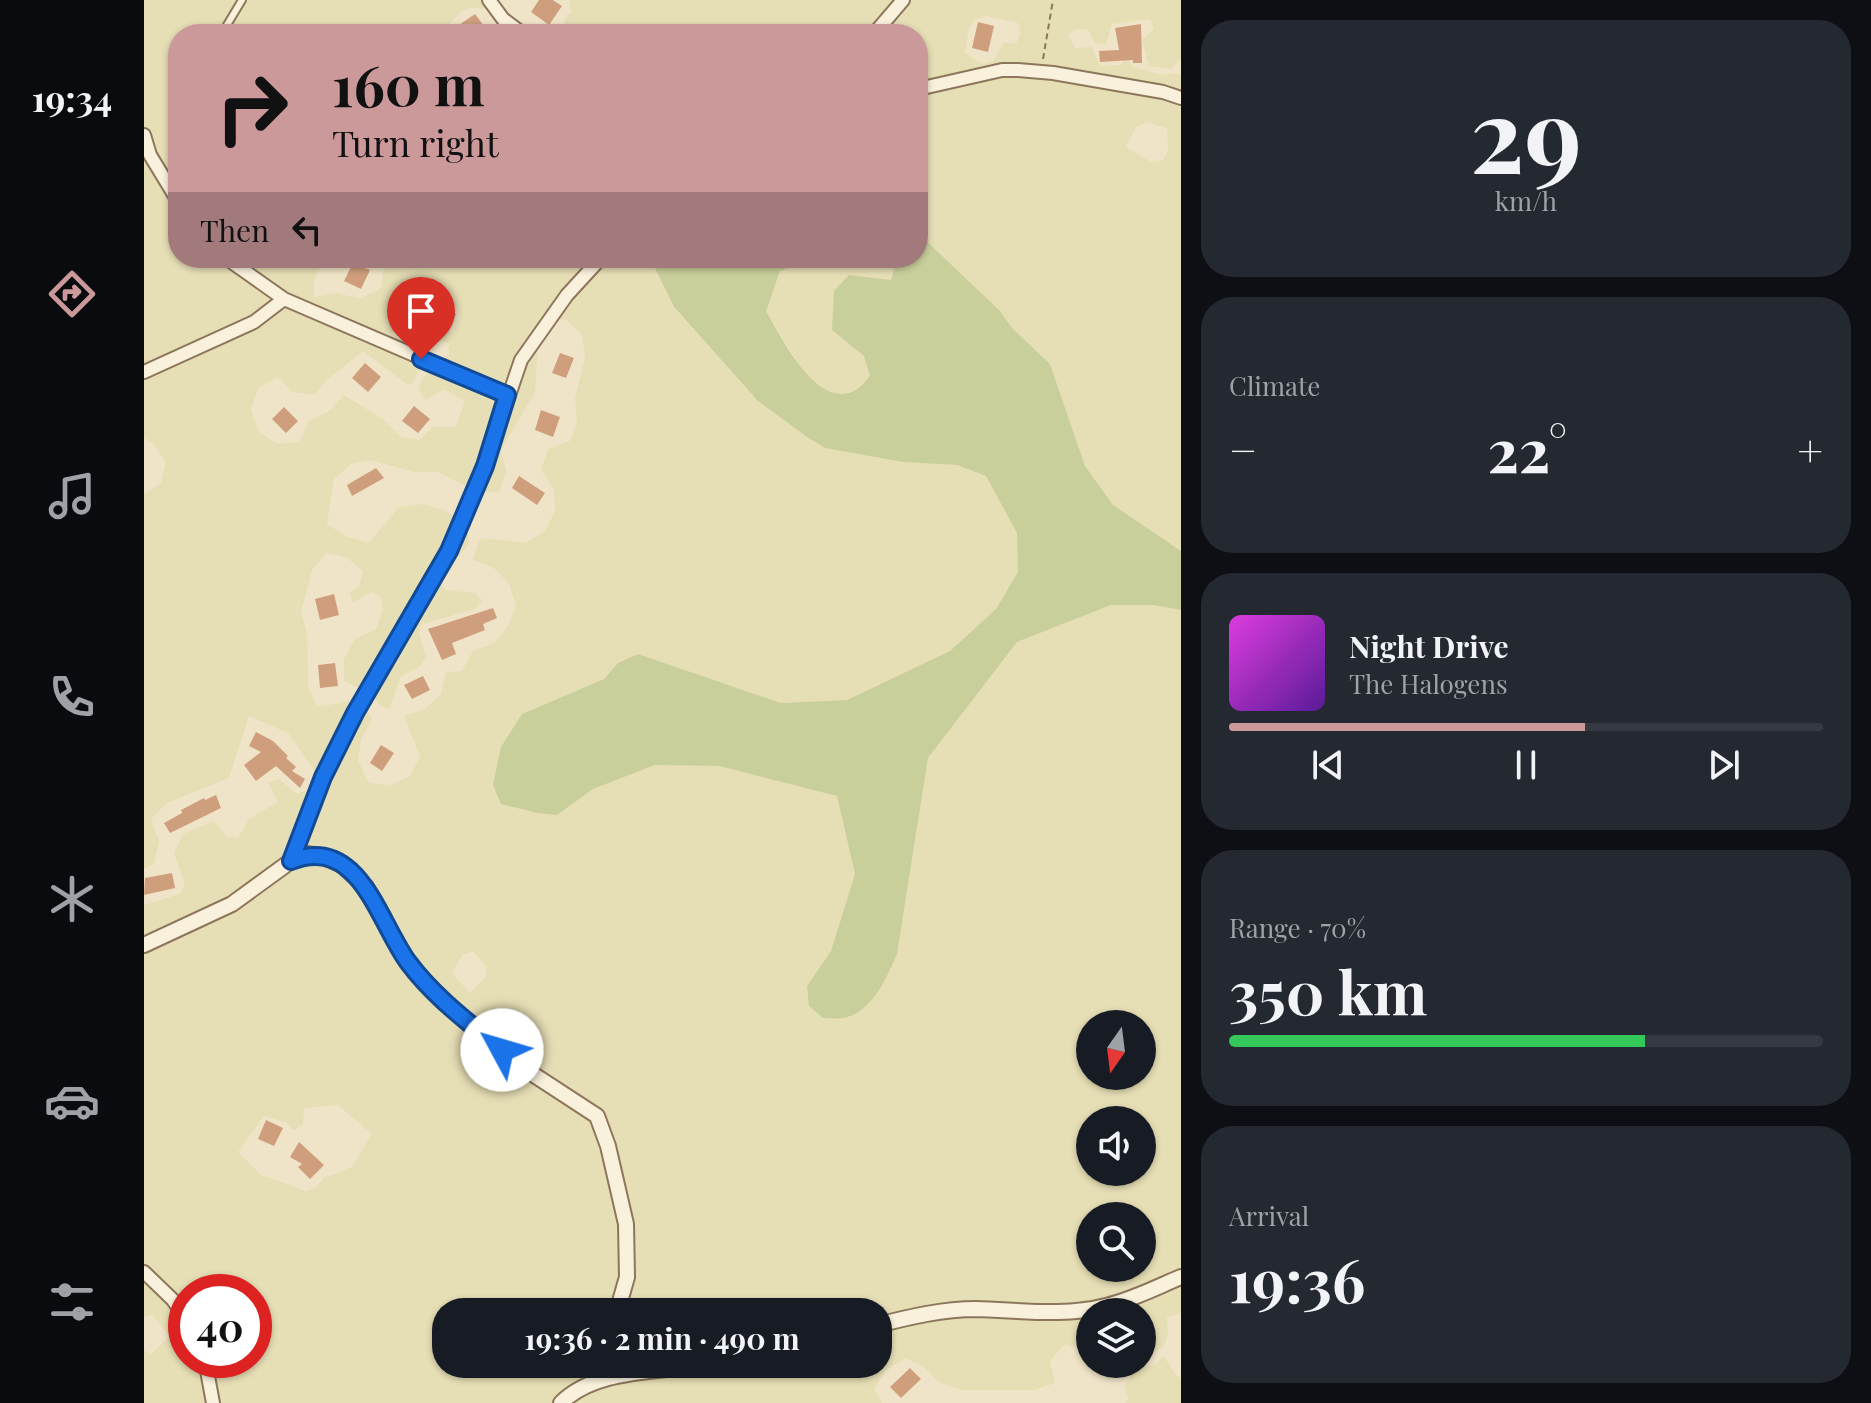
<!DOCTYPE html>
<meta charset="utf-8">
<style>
body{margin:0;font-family:"Playfair Display",serif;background:#242831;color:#f1f3f6;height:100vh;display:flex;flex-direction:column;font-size:30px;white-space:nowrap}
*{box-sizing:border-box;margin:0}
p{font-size:26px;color:#9ea1a6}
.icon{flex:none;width:44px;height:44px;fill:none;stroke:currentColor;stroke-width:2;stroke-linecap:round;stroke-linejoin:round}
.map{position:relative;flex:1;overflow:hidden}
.sheet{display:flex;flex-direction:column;gap:20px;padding:20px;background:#0d0f14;width:690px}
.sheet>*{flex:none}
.guide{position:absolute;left:24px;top:24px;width:760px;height:244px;border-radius:32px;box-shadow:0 2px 6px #0004;background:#cc999b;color:#111;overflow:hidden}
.needle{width:52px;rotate:194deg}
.buttons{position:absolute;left:932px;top:1010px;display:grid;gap:16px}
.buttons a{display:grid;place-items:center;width:80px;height:80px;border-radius:50%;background:#171b24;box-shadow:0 2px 6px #0004;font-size:40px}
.speed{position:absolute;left:24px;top:1274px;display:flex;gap:16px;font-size:40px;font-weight:700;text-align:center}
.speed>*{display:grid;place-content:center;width:104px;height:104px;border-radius:50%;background:#171b24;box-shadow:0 2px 6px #0004;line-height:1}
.speed .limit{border:12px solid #d22;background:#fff;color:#111}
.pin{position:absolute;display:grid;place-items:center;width:68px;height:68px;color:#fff;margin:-82px -34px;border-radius:50% 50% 50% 0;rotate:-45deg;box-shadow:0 0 8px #0007}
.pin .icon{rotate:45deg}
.me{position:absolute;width:88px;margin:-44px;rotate:309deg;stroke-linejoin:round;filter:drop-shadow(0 0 6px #0008)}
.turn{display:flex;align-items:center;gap:28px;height:168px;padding:0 32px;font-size:36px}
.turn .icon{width:104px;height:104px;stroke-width:2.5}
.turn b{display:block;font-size:56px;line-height:68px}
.then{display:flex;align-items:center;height:76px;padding:0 32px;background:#0003;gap:16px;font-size:30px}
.big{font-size:60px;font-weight:700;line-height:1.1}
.sheet .widget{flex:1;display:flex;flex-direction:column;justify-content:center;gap:12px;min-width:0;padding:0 28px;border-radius:32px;background:#242831}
.sheet .dial{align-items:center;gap:0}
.dial b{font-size:104px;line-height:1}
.song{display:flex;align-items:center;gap:24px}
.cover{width:96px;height:96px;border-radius:12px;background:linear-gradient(135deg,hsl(300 70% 55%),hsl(270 70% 35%))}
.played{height:8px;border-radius:4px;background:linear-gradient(90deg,#cc999b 60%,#363941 60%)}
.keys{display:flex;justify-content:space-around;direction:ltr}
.heat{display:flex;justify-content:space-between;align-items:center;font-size:44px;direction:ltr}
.charge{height:12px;border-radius:6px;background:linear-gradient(90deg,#34c759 70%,#363941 0)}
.trip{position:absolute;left:288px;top:1298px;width:460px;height:80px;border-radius:32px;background:#171b24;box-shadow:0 2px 6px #0004;font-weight:700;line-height:80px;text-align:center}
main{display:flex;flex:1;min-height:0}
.tabs{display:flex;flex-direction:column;width:144px;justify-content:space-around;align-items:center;background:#090b0e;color:#9ea1a6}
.tabs .icon{width:56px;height:56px}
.tabs .selected{color:#cc999b}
.tabs b{font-size:36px;color:#f1f3f6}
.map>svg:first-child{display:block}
.farmland{fill:#e6deb5;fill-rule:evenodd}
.green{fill:#c9cf9b}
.building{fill:#cf9f7d}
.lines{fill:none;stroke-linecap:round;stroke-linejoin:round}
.service-casing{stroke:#8d765c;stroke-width:10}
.minor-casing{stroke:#8d765c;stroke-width:16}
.tertiary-casing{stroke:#8d765c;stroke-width:18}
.path{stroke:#8d765c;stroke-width:2;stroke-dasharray:6 4;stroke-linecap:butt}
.service{stroke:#faf1dc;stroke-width:6}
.minor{stroke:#faf1dc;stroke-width:12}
.tertiary{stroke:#faf1dc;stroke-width:14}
.route-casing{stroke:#114b97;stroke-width:20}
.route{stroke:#1a73e8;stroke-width:14}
</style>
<main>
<nav class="tabs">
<b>19:34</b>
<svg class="icon selected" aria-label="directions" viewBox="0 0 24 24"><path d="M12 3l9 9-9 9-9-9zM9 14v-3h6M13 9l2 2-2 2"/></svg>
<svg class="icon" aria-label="music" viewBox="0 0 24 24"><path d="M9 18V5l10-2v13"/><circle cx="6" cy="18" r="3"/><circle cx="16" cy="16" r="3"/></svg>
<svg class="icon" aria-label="phone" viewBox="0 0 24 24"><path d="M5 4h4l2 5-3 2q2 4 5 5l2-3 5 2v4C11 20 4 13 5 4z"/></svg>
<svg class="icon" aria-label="climate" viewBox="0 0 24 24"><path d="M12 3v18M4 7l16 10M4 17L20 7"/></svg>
<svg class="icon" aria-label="car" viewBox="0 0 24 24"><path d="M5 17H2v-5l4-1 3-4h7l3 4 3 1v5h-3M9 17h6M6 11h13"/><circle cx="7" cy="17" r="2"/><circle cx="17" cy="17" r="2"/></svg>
<svg class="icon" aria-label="filters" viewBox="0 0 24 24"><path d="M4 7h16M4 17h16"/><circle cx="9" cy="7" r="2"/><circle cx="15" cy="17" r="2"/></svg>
</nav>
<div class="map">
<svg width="1037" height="1403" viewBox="0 0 1037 1403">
<rect width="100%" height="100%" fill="#f0e4c8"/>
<path class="farmland" d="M0,0H352L338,9L327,7L317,11L303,27L307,34H34V258H181L170,281V297L193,293L216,299L237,288L241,258H506L530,308L614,401L663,437L681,448L759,462L813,465L842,476L873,533L874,572L852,609L806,651L703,700L637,703L494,654L474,663L460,679L378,714L413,815L449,789L511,765L575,766L693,796L711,874L687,951L663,986L702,1018L720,1007L733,991L745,974L753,954L784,758L873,642L967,605H1009L1037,610V1313L1023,1317L1024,1335L1019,1347L998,1359V1312H946V1360L941,1347L920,1345L906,1361L911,1383L890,1390H819L796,1383L781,1368L762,1358L742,1370L730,1389L738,1403H0V1350L6,1355L26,1336L8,1315L0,1317V905L36,894L41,884L30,853L39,834L70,821L83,837L94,838L105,819L134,802L124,782L135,779L153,794L164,790L170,770L144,733L105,716L85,778L23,803L7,819L15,841L10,864L0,869V494L17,483L22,462L9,444L0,438ZM280,298L312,307L315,317L309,332L293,328L290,333L291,338L306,344L304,347L306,353L277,380L274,390L282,400L300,389L321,401L312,427H288L276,440L257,437L240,420L200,395L185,411L164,422L156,442L134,444L115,432L107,410L114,388L134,377L148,392L170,395L184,379L219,351L263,384L269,383L277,363L276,357L270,347L248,335L259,311L270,310ZM421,319L438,334L441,357L431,399L433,421L426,441L404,449L397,470L410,489L411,511L401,531L381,543L336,538L329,560L350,568L365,584L372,605L364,626L350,643L329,651L318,671L302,672L297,694L281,709L260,716L276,757L266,776L245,786L224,782L214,760L217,739L228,719L218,699L173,707L164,685L163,634L157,612L168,570L182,553L202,557L219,571L215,587L206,593L209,603L227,592L237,597L239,609L232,629L211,639L200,659V681L230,695L235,705L245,709L257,676L277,666L282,656L275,634L277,624L329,610L339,601L331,593L301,590L296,583L299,567L311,560L326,543L321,522L300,510L277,504L254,508L225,543L203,537L183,524L190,479L207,464L227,460L270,472H294L334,492H355L362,471L357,450L391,392L394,346L399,324ZM329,951L343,968L341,978L326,993L308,973L319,954ZM946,1024H998V1076H946ZM194,1105L228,1134L208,1167L180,1178L173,1187L162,1191L117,1175L94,1152L120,1116L141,1122L149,1130L159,1125L160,1108ZM946,1120H998V1172H946ZM946,1216H998V1268H946ZM42,1292H110V1360H42ZM302,1312H734V1364H302Z
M425,0H1037V59L1027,69L1005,66L998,40L1010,29L1006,19L968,24L962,44L951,43L944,29H933L924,34L931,48L948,47L956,66L978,65L981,55L989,67L1017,75L1035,73L1037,76V551L969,505L941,466L906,364L868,328L854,310L774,235V34H472L465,30L421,32L420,20L427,12ZM842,16L874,23L876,34L872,44L860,42L849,61L838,64L821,53L825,28L831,20ZM1002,122L1023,128L1024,150L1019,160L1007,162L982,147L992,127Z
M677,258H753L747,280L705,276L688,330L721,356L726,376L712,390L693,395L673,385L657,368L622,311L636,271Z
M1019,1355L1032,1375L1037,1378V1403H981L985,1398L980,1388L991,1369L1012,1364Z"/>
<path class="green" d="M775,234L855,310L868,328L906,364L941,466L969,505L1037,551V610L1009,605H967L873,642L784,758L753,954C744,976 727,1014 699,1018C693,1019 686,1018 679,1018L665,1006L663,986L687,951L711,874L693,796L575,766L511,765L449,789L413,815L394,813L357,804L349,785L357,747L378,714L460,679L474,663L494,654L637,703L703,700L806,651L852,609L874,572L873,533L842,476L813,465L759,462L681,448L663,437L614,401L530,307L506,258H677L636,271L622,311C637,336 674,414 713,389C718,386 722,380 726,376L720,356L688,330L690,291L705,275L747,280L753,258H774Z"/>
<path class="building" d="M395,0H409L418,6L405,25L387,12Z
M331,14L340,26L329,34H316L312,27Z
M834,22L850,26L844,52L828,48Z
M997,24L998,63H989V60L956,62L955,51L975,50L971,28Z
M209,263L226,270L217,289L200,281Z
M284,301L312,314L304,328L288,319L277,342L256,332L265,314L275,319Z
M416,353L430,358L422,378L408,373Z
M221,363L237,377L224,392L208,378Z
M270,406L286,419L274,433L258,421Z
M140,407L154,421L142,433L128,419Z
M397,410L416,417L409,437L391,430Z
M232,468L240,478L208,496L203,485Z
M375,476L401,493L393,505L368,488Z
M190,594L195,615L176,620L171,599Z
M349,608L353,618L339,624L341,630L308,643L312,654L298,660L284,629Z
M191,663L194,686L176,688L174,665Z
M279,676L286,690L268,699L260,685Z
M112,732L129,741L144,756L142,758L152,767L148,771L161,779L156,788L132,766L112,781L100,765L117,752L105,746Z
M237,745L250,753L238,771L226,763Z
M72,795L77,808L26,833L20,823L38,813L37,810L60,798L61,800Z
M28,873L31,888L0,895L1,878Z
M122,1120L139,1128L130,1146L114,1139Z
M155,1142L180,1165L166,1179L154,1167L158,1164L146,1157Z
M766,1368L777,1379L757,1398L746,1387Z"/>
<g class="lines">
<g class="service-casing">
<path id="service" d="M81,34L83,25L98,0"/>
</g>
<g class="minor-casing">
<path id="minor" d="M345,0L359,19L379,34
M730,34L759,0
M774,89L858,70H874L909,73L1019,92L1037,98
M0,135L6,155L34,201
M82,258L140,299L363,395
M0,372L110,322L140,299
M147,861L179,777L211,713L289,575L305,551L341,466L377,360L423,295L457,258
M0,1272L29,1300L42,1319
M61,1360L69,1403"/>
</g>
<g class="tertiary-casing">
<path id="tertiary" d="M0,945L88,904L147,861L164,854L180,857L198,865L222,887L263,961L296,999L381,1069L453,1116L464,1146L482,1224L483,1277L473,1312
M734,1325C765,1317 799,1309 832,1309C875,1310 920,1317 962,1306C988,1300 1013,1287 1037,1277
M417,1403C452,1368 514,1373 560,1364"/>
</g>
<path class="path" d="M899,59L909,0"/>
<use href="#service" class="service"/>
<use href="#minor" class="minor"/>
<use href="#tertiary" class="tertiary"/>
</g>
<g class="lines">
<g class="route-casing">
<path id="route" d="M277,359L363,395L341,466L305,551L211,713L179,777L147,861C215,834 234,921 264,962C289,996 325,1023 358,1050"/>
</g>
<use href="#route" class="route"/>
</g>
</svg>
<div class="buttons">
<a><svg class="needle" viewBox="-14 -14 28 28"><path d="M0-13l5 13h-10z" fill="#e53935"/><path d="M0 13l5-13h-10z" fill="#9ea1a6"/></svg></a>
<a><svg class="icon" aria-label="sound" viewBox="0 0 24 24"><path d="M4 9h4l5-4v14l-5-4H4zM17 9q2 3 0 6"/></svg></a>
<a><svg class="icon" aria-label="search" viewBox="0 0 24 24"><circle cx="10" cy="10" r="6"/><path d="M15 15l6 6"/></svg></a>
<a><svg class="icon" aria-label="layers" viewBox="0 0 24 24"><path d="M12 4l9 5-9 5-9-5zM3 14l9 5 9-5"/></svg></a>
</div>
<div class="speed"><div class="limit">40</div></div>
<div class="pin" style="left:277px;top:359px;background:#d93025"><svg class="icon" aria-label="arrive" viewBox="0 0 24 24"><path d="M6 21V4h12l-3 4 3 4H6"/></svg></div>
<svg class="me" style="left:358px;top:1050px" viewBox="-20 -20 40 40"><circle r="19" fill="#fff"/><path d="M0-13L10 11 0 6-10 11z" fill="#1a73e8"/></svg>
<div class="trip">19:36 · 2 min · 490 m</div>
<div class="guide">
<div class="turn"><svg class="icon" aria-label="right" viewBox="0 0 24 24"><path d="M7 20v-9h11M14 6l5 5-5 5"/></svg><div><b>160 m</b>Turn right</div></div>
<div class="then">Then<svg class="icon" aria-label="left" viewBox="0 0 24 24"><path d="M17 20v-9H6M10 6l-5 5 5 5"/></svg></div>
</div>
</div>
<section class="sheet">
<div class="widget dial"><b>29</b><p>km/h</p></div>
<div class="widget"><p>Climate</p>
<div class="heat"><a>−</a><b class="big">22°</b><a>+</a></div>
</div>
<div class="widget">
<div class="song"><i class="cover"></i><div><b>Night Drive</b><p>The Halogens</p></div></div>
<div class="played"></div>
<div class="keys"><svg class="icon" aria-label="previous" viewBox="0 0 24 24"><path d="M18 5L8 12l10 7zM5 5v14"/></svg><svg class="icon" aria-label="pause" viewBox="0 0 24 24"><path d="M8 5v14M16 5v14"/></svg><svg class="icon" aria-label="next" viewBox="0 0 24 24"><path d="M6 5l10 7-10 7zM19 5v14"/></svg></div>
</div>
<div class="widget"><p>Range · 70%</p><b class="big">350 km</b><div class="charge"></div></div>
<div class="widget"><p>Arrival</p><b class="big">19:36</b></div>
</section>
</main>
